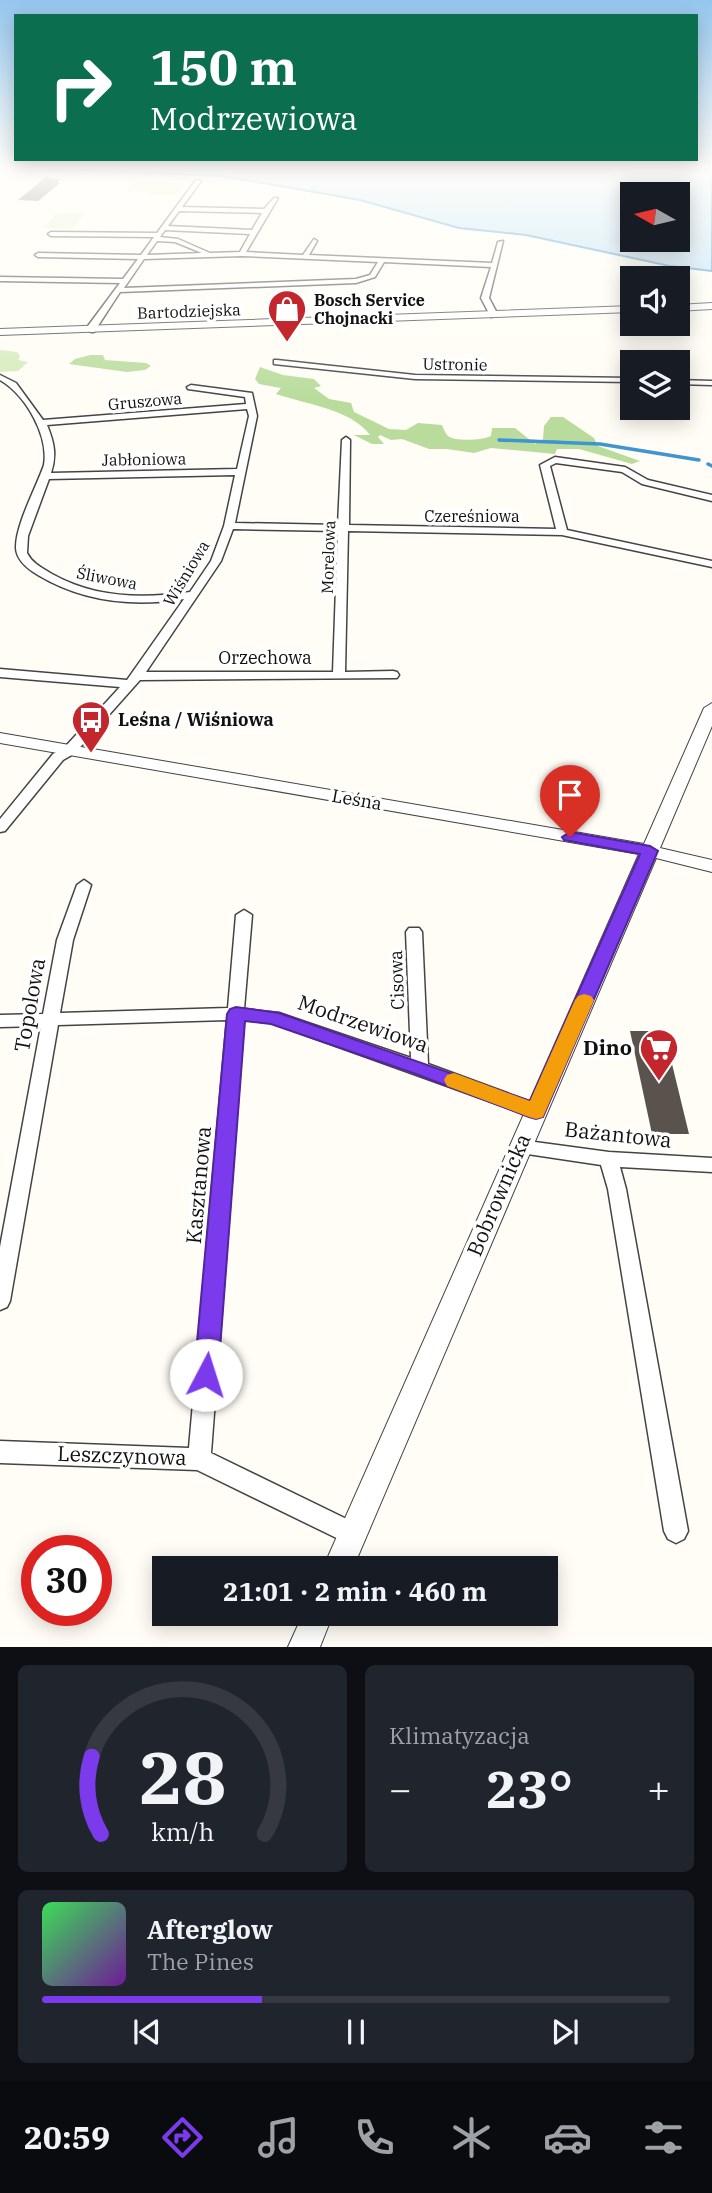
<!DOCTYPE html>
<html lang="pl">
<meta charset="utf-8">
<style>
body{margin:0;font-family:"IBM Plex Serif",serif;background:#20242c;color:#f1f3f6;height:100vh;display:flex;flex-direction:column;font-size:26px;white-space:nowrap}
*{box-sizing:border-box;margin:0}
p{font-size:23px;color:#9ea1a6}
.icon{flex:none;width:38px;height:38px;fill:none;stroke:currentColor;stroke-width:2;stroke-linecap:round;stroke-linejoin:round}
.map{position:relative;height:1647px;overflow:hidden}
.panel{display:flex;flex-direction:column;gap:18px;padding:18px;background:#0d0f14;flex:1}
.panel>*{flex:none}
.guide{position:absolute;left:14px;top:14px;width:684px;height:147px;border-radius:0px;box-shadow:0 4px 18px #0003;background:#0b6e4f;color:#fff;overflow:hidden}
.needle{width:46px;rotate:278deg}
.controls{position:absolute;left:620px;top:182px;display:grid;gap:14px}
.controls a{display:grid;place-items:center;width:70px;height:70px;border-radius:0px;background:#171b24;box-shadow:0 4px 18px #0003;font-size:35px}
.speed{position:absolute;left:21px;top:1535px;display:flex;gap:14px;font-size:35px;font-weight:700;text-align:center}
.speed>*{display:grid;place-content:center;width:91px;height:91px;border-radius:50%;background:#171b24;box-shadow:0 4px 18px #0003;line-height:1}
.speed .limit{border:10px solid #d22;background:#fff;color:#111}
.pin{position:absolute;display:grid;place-items:center;width:60px;height:60px;color:#fff;margin:-72px -30px;border-radius:50% 50% 50% 0;rotate:-45deg;box-shadow:0 0 7px #0007}
.pin .icon{rotate:45deg}
.me{position:absolute;width:77px;margin:-38px;rotate:5deg;stroke-linejoin:round;filter:drop-shadow(0 0 5px #0008)}
.turn{display:flex;align-items:center;gap:24px;height:147px;padding:0 21px;font-size:32px}
.turn .icon{width:91px;height:91px;stroke-width:2.5}
.turn b{display:block;font-size:49px;line-height:60px}
.big{font-size:52px;font-weight:700;line-height:1.1}
.panel .card{flex:1;display:flex;flex-direction:column;justify-content:center;gap:10px;min-width:0;padding:0 24px;border-radius:10px;background:#20242c}
.panel .dial{align-items:center;gap:0}
.dial svg{height:182px;overflow:visible;fill:none;stroke:#363941;stroke-width:7;stroke-linecap:round;text-anchor:middle}
.dial text{fill:#f1f3f6;stroke:none}
.song{display:flex;align-items:center;gap:21px}
.cover{width:84px;height:84px;border-radius:10px;background:linear-gradient(135deg,hsl(130 70% 55%),hsl(280 70% 35%))}
.played{height:7px;border-radius:4px;background:linear-gradient(90deg,#7c3aed 35%,#363941 35%)}
.keys{display:flex;justify-content:space-around;direction:ltr}
.heat{display:flex;justify-content:space-between;align-items:center;font-size:38px;direction:ltr}
.panel .tiles{flex:1;display:grid;gap:18px;grid-template-columns:1fr 1fr}
.card:last-child{grid-column:span 2}
.trip{position:absolute;left:152px;top:1556px;width:406px;height:70px;border-radius:0px;background:#171b24;box-shadow:0 4px 18px #0003;font-weight:700;line-height:70px;text-align:center}
.tab-bar{display:flex;height:112px;justify-content:space-around;align-items:center;background:#090b0e;color:#9ea1a6}
.tab-bar .icon{width:49px;height:49px}
.tab-bar .on{color:#7c3aed}
.tab-bar b{font-size:32px;color:#f1f3f6}
.map>svg:first-child{display:block}
.green{fill:#d5ebbd}
.forest{fill:#b9dc9c}
.pitch{fill:#e6f2cf}
.water{fill:#b9e0f7;stroke:#3f96cf;stroke-width:2;fill-rule:evenodd}
.lines{fill:none;stroke-linecap:round;stroke-linejoin:round}
.stream-far1{stroke:#3f96cf;stroke-width:2.5}
.stream{stroke:#3f96cf;stroke-width:3.5}
.building{fill:#5a524d}
.minor-casing{stroke:#444;stroke-width:3}
.tertiary-casing{stroke:#444;stroke-width:2}
.minor{fill:#fff;fill-rule:evenodd}
.tertiary{fill:#fff;fill-rule:evenodd}
.route{fill:#7c3aed;stroke:#51269a;stroke-width:2}
.slow{fill:#f59e0b}
.labels{text-anchor:middle;stroke-width:7;stroke-linejoin:round;paint-order:stroke}
.far-poi-label{font-size:16px;font-weight:bold;fill:#111;stroke:#fff;text-anchor:start}
.far-street-label{font-size:16px;fill:#111;stroke:#fff}
.street-label{font-size:18px;fill:#111;stroke:#fff}
.poi-label{font-size:18px;font-weight:bold;fill:#111;stroke:#fff;text-anchor:start}
.near-street-label{font-size:21px;fill:#111;stroke:#fff}
.near-poi-label{font-size:21px;font-weight:bold;fill:#111;stroke:#fff;text-anchor:end}
</style>
<div class="map">
<svg width="712" height="1647" viewBox="0 0 712 1647">
<rect width="100%" height="100%" fill="#fffdf5"/>
<path class="green" d="M0,350L17,352L20,356L18,360L28,362L18,371L0,372Z"/>
<path class="forest" d="M90,355H103L105,360L146,363L151,366L145,370L127,372L69,364L75,359Z
M260,367L283,375L314,379L321,386L314,388L329,399L351,403L354,412L389,429L406,430L418,423L442,425C443,428 446,434 448,436C456,442 483,440 491,436L492,428H515L535,444L543,439L544,426L551,417H563L594,438L598,446L640,461L632,464L579,449H557L555,454L491,448L474,453L447,449H429L402,439L391,440L380,435L378,437L384,444H372L354,435H370C351,409 305,404 276,394L281,388L259,384L255,379Z"/>
<path class="pitch" d="M136,182L185,183L176,195H148L150,188L146,192H125Z
M57,213H85L72,229L43,228Z"/>
<path class="water" d="M31,168H704L712,171V271L670,266L526,235L459,228L360,200L222,176ZM632,194H677V240H632Z"/>
<g class="lines">
<path class="stream-far1" d="M499,440L559,442"/>
<path class="stream" d="M499,440L600,444L699,460
M708,464L712,466"/>
</g>
<path class="building" d="M46,177L59,180L57,183H60L38,201L18,200Z
M630,1031H664L689,1134H652Z"/>
<g class="lines">
<g class="minor-casing">
<path id="minor" d="M196,180L201,181L182,207L264,209L274,198H278L246,252L303,255L314,239L317,241L309,255L492,263L498,242L503,241L489,298L498,315L491,317L481,298L491,267L384,262L375,277L356,283L120,292L94,332H91L87,330L88,326L120,283L0,281V277L123,279L138,259L38,257L35,255L38,253L141,255L154,237L51,236L48,234L51,232L157,233ZM179,211L262,213L252,230L168,226ZM165,230L250,234L240,252L210,253L178,239L160,237ZM157,241L175,242L202,253L147,255ZM242,256L378,262L370,275L356,279L124,288L144,259Z
M277,360L415,375L632,378V382L415,379L274,364V360Z
M0,375L16,383L43,420L246,404L245,397L188,389L187,387L191,385L252,393L257,416L235,523L338,525L342,440L346,437L350,440L349,525L556,529L540,465L555,457L625,467L648,480L712,495V501L642,484L622,472L556,463L550,466L567,530L712,561V567L562,535L348,531L345,672L393,671L397,672L399,675L397,678L140,680L75,753L63,760L5,831L0,832V819L53,754L65,747L120,687L0,677V669L127,680L184,599C134,607 83,602 38,575C28,569 16,560 16,547C16,524 36,488 44,465C49,436 26,395 0,380ZM247,409L249,416L237,469L51,473C57,455 54,442 47,425ZM235,475L224,526L211,561L190,592C142,599 95,598 52,574C42,568 32,563 27,553L28,536L49,479ZM233,529L338,531L333,672H146L221,561Z
M677,380L712,381V385L677,384Z
M84,880L91,885L73,940L60,1013L228,1008L236,915L244,910L252,915L244,1009L279,1013L411,1058L406,932L409,928H419L422,932L428,1064L542,1106L545,1111L542,1116L536,1118L272,1023L244,1020L211,1453L361,1526L365,1534L361,1542L353,1546L197,1470L0,1463V1441L189,1448L227,1020L58,1025L10,1301L7,1307L0,1310V1247L41,1026L0,1027V1015L43,1014L57,940L77,885Z
M520,1140L609,1152L712,1158V1172L620,1167L626,1189L688,1531L684,1539L676,1543L668,1539L664,1531L608,1189L601,1165L514,1152L511,1147L514,1142Z"/>
</g>
<g class="tertiary-casing">
<path id="tertiary" d="M712,303V309L677,311V305Z
M632,306V312L0,335V329Z
M712,703V726L660,848L712,860V872L656,858L353,1568H323L639,854L0,743V733L644,844L704,708Z
M303,1614H333L320,1647H288Z"/>
</g>
<use href="#minor" class="minor"/>
<use href="#tertiary" class="tertiary"/>
</g>
<linearGradient id="sky" x2="0" y2="1"><stop stop-color="#95c6ee"/><stop offset="0.42" stop-color="#fffefa"/><stop offset="1" stop-color="#fffefa" stop-opacity="0"/></linearGradient>
<rect width="712" height="399" fill="url(#sky)"/>
<path class="route" d="M570,832L650,846L658,851L543,1117L536,1119L529,1117L413,1073L271,1024L245,1021L218,1375L214,1383L206,1386L197,1383L194,1375L227,1014L230,1009L236,1007L279,1013L530,1101L640,854L564,840L562,837Z"/>
<path class="slow" d="M584,994L591,996L594,1000L543,1117L536,1119L529,1117L447,1086L444,1080L447,1075L454,1073L530,1101L575,1000L578,996Z"/>
<defs>
<g id="shop-pin" transform="scale(2.0125)"><path d="M0 17L-7.5 6A9.5 9.5 0 1 1 7.5 6Z" fill="#c4262e" stroke="#fff"/><path d="M-5-2.5h2.3a2.7 3.5 0 0 1 5.4 0H5L5.5 6h-11ZM-1.5-2.5h3a1.5 2.3 0 0 0-3 0Z" fill="#fff"/></g>
<g id="bus-pin" transform="scale(2.0125)"><path d="M0 17L-7.5 6A9.5 9.5 0 1 1 7.5 6Z" fill="#c4262e" stroke="#fff"/><path d="M-5-6H5V4H4V6H2V4H-2V6H-4V4H-5ZM-3.5-4V0h7V-4ZM-3.5 1.2v1.5H-2V1.2ZM2 1.2v1.5H3.5V1.2Z" fill="#fff"/></g>
<g id="supermarket-pin" transform="scale(2.0125)"><path d="M0 17L-7.5 6A9.5 9.5 0 1 1 7.5 6Z" fill="#c4262e" stroke="#fff"/><path d="M-6-5.5h2.5l.6 2H6L4.5 2H-2.5L-4.4-4H-6ZM-1.5 3.2a1.3 1.3 0 1 0 .1 0ZM3 3.2a1.3 1.3 0 1 0 .1 0Z" fill="#fff"/></g>
</defs>
<g fill-rule="evenodd">
<use href="#shop-pin" x="287" y="309"/>
<use href="#bus-pin" x="91" y="720"/>
<use href="#supermarket-pin" x="659" y="1048"/>
</g>
<g class="labels">
<g class="far-poi-label">
<text x="314" y="306">Bosch Service<tspan x="314" dy="18">Chojnacki</tspan></text>
</g>
<g class="far-street-label">
<text transform="translate(189 311) rotate(-2)" y="6">Bartodziejska</text>
<text transform="translate(455 364) rotate(1)" y="6">Ustronie</text>
<text transform="translate(145 401) rotate(-5)" y="6">Gruszowa</text>
<text transform="translate(144 459) rotate(-1)" y="6">Jabłoniowa</text>
<text x="472" y="522">Czereśniowa</text>
<text transform="translate(328 557) rotate(-88)" y="6">Morelowa</text>
<text transform="translate(186 573) rotate(-59)" y="6">Wiśniowa</text>
<text transform="translate(107 578) rotate(11)" y="6">Śliwowa</text>
</g>
<g class="street-label">
<text x="265" y="664">Orzechowa</text>
<text transform="translate(357 800) rotate(10)" y="6">Leśna</text>
<text transform="translate(397 980) rotate(-92)" y="6">Cisowa</text>
</g>
<g class="poi-label">
<text x="118" y="726">Leśna / Wiśniowa</text>
</g>
<g class="near-street-label">
<text transform="translate(30 1005) rotate(-80)" y="7">Topolowa</text>
<text transform="translate(363 1024) rotate(19)" y="7">Modrzewiowa</text>
<text transform="translate(618 1135) rotate(6)" y="7">Bażantowa</text>
<text transform="translate(199 1185) rotate(-85)" y="7">Kasztanowa</text>
<text transform="translate(499 1195) rotate(-67)" y="7">Bobrownicka</text>
<text transform="translate(122 1456) rotate(2)" y="7">Leszczynowa</text>
</g>
<g class="near-poi-label">
<text x="632" y="1055">Dino</text>
</g>
</g>
</svg>
<div class="controls">
<a><svg class="needle" viewBox="-14 -14 28 28"><path d="M0-13l5 13h-10z" fill="#e53935"/><path d="M0 13l5-13h-10z" fill="#9ea1a6"/></svg></a>
<a><svg class="icon" aria-label="sound" viewBox="0 0 24 24"><path d="M4 9h4l5-4v14l-5-4H4zM17 9q2 3 0 6"/></svg></a>
<a><svg class="icon" aria-label="layers" viewBox="0 0 24 24"><path d="M12 4l9 5-9 5-9-5zM3 14l9 5 9-5"/></svg></a>
</div>
<div class="speed"><div class="limit">30</div></div>
<div class="pin" style="left:570px;top:837px;background:#d93025"><svg class="icon" aria-label="arrive" viewBox="0 0 24 24"><path d="M6 21V4h12l-3 4 3 4H6"/></svg></div>
<svg class="me" style="left:206px;top:1375px" viewBox="-20 -20 40 40"><circle r="19" fill="#fff"/><path d="M0-13L10 11 0 6-10 11z" fill="#7c3aed"/></svg>
<div class="trip">21:01 · 2 min · 460 m</div>
<div class="guide">
<div class="turn"><svg class="icon" aria-label="right" viewBox="0 0 24 24"><path d="M7 20v-9h11M14 6l5 5-5 5"/></svg><div><b>150 m</b>Modrzewiowa</div></div>
</div>
</div>
<section class="panel">
<div class="tiles">
<div class="card dial"><svg viewBox="0 0 100 80">
<path d="M14 69A42 42 0 1 1 86 69"/>
<path d="M14 69A42 42 0 0 1 10 35" stroke="#7c3aed"/>
<text x="50" y="56" font-size="32" font-weight="700">28</text>
<text x="50" y="72" font-size="11">km/h</text>
</svg></div>
<div class="card"><p>Klimatyzacja</p>
<div class="heat"><a>−</a><b class="big">23°</b><a>+</a></div>
</div>
<div class="card">
<div class="song"><i class="cover"></i><div><b>Afterglow</b><p>The Pines</p></div></div>
<div class="played"></div>
<div class="keys"><svg class="icon" aria-label="previous" viewBox="0 0 24 24"><path d="M18 5L8 12l10 7zM5 5v14"/></svg><svg class="icon" aria-label="pause" viewBox="0 0 24 24"><path d="M8 5v14M16 5v14"/></svg><svg class="icon" aria-label="next" viewBox="0 0 24 24"><path d="M6 5l10 7-10 7zM19 5v14"/></svg></div>
</div>
</div>
</section>
<nav class="tab-bar">
<b>20:59</b>
<svg class="icon on" aria-label="directions" viewBox="0 0 24 24"><path d="M12 3l9 9-9 9-9-9zM9 14v-3h6M13 9l2 2-2 2"/></svg>
<svg class="icon" aria-label="music" viewBox="0 0 24 24"><path d="M9 18V5l10-2v13"/><circle cx="6" cy="18" r="3"/><circle cx="16" cy="16" r="3"/></svg>
<svg class="icon" aria-label="phone" viewBox="0 0 24 24"><path d="M5 4h4l2 5-3 2q2 4 5 5l2-3 5 2v4C11 20 4 13 5 4z"/></svg>
<svg class="icon" aria-label="climate" viewBox="0 0 24 24"><path d="M12 3v18M4 7l16 10M4 17L20 7"/></svg>
<svg class="icon" aria-label="car" viewBox="0 0 24 24"><path d="M5 17H2v-5l4-1 3-4h7l3 4 3 1v5h-3M9 17h6M6 11h13"/><circle cx="7" cy="17" r="2"/><circle cx="17" cy="17" r="2"/></svg>
<svg class="icon" aria-label="filters" viewBox="0 0 24 24"><path d="M4 7h16M4 17h16"/><circle cx="9" cy="7" r="2"/><circle cx="15" cy="17" r="2"/></svg>
</nav>
